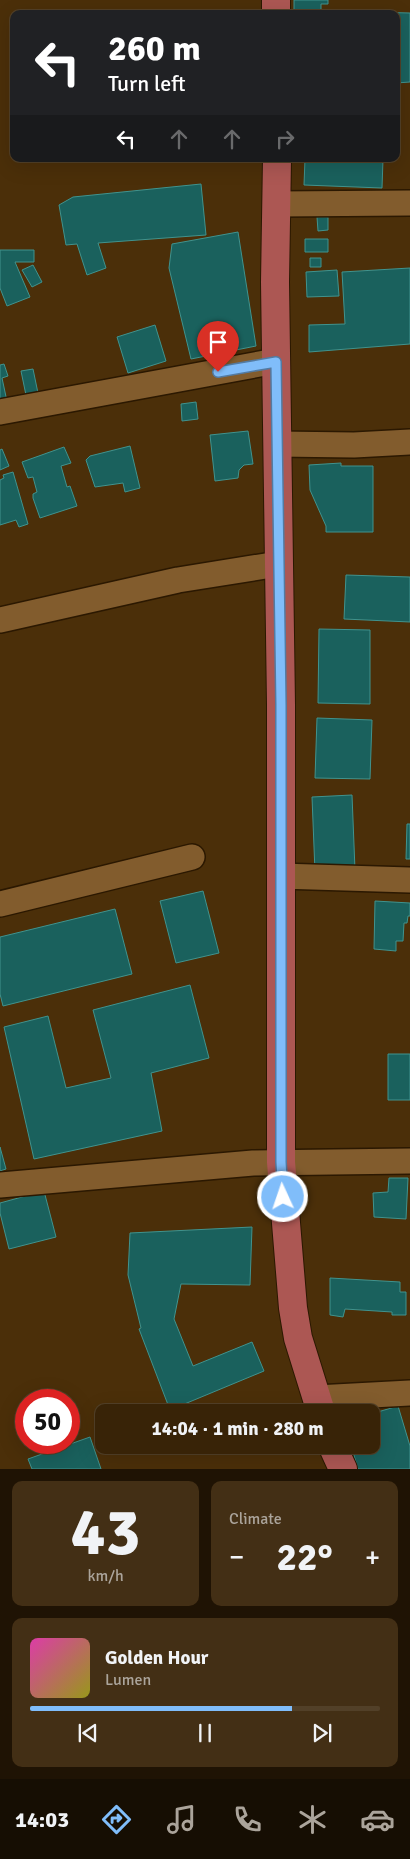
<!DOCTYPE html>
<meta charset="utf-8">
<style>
body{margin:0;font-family:Signika,sans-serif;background:#432f15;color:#f1f3f6;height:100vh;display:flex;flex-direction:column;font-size:19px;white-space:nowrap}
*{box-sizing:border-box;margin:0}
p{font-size:16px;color:#aba49b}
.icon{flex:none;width:28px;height:28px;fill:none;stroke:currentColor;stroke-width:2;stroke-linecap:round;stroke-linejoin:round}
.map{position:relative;height:1469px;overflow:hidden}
.side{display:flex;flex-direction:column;gap:12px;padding:12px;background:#1f1304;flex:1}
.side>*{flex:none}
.hud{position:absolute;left:10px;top:10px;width:390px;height:152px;border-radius:10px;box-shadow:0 5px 20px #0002,0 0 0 1px #524028;background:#202124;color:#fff;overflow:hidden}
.speed{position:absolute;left:15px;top:1389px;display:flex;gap:10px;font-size:25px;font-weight:700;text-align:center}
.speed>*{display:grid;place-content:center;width:65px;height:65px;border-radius:50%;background:#382307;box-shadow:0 5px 20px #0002,0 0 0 1px #524028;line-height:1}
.speed .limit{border:8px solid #d22;background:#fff;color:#111}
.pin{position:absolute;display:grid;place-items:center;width:42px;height:42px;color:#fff;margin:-51px -21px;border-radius:50% 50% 50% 0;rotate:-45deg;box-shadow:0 0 5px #0007}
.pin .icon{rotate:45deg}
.me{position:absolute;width:55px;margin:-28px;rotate:357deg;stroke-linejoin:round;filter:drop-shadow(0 0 4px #0008)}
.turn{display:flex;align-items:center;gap:18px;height:105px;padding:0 15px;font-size:22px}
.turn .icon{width:65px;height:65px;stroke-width:2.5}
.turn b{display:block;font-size:35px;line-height:42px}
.lanes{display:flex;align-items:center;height:48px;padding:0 15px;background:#0003;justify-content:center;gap:25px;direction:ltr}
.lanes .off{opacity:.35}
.big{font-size:38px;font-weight:800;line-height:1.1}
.side .card{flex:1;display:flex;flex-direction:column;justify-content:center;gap:8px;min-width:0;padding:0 18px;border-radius:10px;background:#432f15}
.side .dial{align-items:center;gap:0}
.dial b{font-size:65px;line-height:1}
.song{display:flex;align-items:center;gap:15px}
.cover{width:60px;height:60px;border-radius:8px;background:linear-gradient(135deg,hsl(320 70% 55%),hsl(60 70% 35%))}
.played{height:5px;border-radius:2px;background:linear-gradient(90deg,#80bdfa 75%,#524028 75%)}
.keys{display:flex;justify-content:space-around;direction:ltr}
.heat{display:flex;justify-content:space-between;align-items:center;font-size:28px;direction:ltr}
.side .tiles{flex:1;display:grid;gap:12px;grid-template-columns:1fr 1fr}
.card:last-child{grid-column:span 2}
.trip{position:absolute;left:95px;top:1404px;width:285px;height:50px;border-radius:10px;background:#382307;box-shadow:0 5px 20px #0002,0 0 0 1px #524028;font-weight:800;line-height:50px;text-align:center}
.dock{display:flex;height:80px;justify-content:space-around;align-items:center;background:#160e03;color:#aba49b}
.dock .icon{width:35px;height:35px}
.dock .selected{color:#80bdfa}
.dock b{font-size:22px;color:#f1f3f6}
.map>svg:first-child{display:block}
.building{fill:#1a615d;stroke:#40938e}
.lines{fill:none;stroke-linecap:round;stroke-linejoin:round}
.minor-casing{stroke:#2b1801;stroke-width:28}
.major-casing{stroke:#2b1801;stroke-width:30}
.minor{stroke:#825c2d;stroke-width:25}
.major{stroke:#ac5753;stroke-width:28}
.route-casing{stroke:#537ba2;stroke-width:12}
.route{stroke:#80bdfa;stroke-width:9}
</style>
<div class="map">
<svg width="410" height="1469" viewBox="0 0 410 1469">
<rect width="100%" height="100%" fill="#4b2f09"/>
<path class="building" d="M294,0H328V4H321V11H294Z
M369,12L410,13V82L396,83V14H369Z
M305,159H383L382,188L304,185Z
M201,184L206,235L98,243L106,268L87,275L77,244L66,245L59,205L73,197Z
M317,217H328V230L318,231Z
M238,232L256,346L191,359L169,268L172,244Z
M305,239H328V252H305Z
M0,250H34V262H15L30,297L7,306L0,288Z
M310,258H321V267H310Z
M33,265L42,282L32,287L22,270Z
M410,268V344L309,352V325L345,324L342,272Z
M337,270L339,296L307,297L306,272Z
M155,325L166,361L128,373L117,337Z
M4,364L8,376L2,378L8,406L0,408V365Z
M33,369L39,398L27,400L21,371Z
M196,402L198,419L182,421L181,404Z
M248,431L253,464L244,465L239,470L238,478L215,481L210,435Z
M130,446L140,488L125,492L123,483L95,487L86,460L90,456Z
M64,447L71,463L61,466L67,487L70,486L77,506L40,518L33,498V494L37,492L33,477L28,478L22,462Z
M2,449L9,466L0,470V450Z
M341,463V466H373V532H326V526L310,490L309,465Z
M13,472L28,524L19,527L16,520L0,525V480L4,478L3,475Z
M346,575L410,577V622L344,619Z
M319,629L370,630V704L318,703Z
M317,718L372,720L370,779L315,778Z
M352,795L355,870L315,872L312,797Z
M407,824H410V859H406Z
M203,891L219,953L176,963L160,901Z
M375,901L410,903V916H408L407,923H404L403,941H396V951L374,949Z
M115,909L132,974L3,1006L0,994V937Z
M190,985L209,1058L151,1073L162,1131L34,1159L4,1027L48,1016L66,1088L111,1078L93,1010Z
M388,1054H410V1100H388Z
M0,1147L6,1169L0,1171Z
M389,1178H408L406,1219L374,1217L373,1193L388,1192Z
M44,1191L56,1237L9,1249L0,1213V1203Z
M252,1227L250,1285L181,1284L174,1319L193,1366L252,1342L264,1371L170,1410L139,1329L141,1328L128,1275L130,1233Z
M330,1278L400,1282V1292H406V1315H392V1312L345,1309L343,1317L330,1315Z
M398,1406L410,1446V1469H358L351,1445H371V1414Z
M90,1437L101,1469H32L28,1459Z"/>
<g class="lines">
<g class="minor-casing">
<path id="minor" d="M278,204L410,203
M0,412L276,361
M277,444L354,445L410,442
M0,620L178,580L278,564
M280,876L410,880
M0,904L192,857
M0,1185L253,1163L410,1161
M316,1398L410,1393"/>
</g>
<g class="major-casing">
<path id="major" d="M276,0V14
M277,159L275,282L281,705V1162L293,1308L298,1338L321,1412
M332,1445L343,1469"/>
</g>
<use href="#minor" class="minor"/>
<use href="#major" class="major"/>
</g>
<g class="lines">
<g class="route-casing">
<path id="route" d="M218,372L276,362L281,705V1162L283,1197"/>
</g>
<use href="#route" class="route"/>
</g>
</svg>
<div class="speed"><div class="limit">50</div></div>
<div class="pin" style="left:218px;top:372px;background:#d93025"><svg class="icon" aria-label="arrive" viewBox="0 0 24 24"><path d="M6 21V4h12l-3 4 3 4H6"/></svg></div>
<svg class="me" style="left:283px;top:1197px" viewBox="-20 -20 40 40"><circle r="17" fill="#80bdfa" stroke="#fff" stroke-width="3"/><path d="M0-11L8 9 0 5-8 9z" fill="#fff"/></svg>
<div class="trip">14:04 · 1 min · 280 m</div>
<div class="hud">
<div class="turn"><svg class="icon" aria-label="left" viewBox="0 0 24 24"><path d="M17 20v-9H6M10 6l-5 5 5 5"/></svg><div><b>260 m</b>Turn left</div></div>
<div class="lanes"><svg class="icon" aria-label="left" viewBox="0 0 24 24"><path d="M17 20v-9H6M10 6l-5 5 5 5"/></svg><svg class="icon off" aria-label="ahead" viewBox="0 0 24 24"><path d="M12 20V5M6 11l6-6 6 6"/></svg><svg class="icon off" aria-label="ahead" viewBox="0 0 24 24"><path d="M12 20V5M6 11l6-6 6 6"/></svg><svg class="icon off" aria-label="right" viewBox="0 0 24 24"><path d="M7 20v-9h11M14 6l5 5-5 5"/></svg></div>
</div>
</div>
<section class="side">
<div class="tiles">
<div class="card dial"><b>43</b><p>km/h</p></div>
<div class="card"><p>Climate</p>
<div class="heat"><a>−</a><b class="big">22°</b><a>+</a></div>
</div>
<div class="card">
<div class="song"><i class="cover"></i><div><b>Golden Hour</b><p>Lumen</p></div></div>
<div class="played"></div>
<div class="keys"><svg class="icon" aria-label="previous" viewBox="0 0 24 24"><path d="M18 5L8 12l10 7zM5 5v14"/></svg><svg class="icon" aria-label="pause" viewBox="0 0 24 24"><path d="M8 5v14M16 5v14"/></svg><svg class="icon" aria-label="next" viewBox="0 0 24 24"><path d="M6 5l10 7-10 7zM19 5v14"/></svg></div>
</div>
</div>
</section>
<nav class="dock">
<b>14:03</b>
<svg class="icon selected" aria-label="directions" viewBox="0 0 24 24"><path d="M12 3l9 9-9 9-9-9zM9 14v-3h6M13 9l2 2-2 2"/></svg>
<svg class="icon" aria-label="music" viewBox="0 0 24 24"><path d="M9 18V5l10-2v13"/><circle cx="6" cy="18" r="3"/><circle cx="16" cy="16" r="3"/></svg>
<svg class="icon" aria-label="phone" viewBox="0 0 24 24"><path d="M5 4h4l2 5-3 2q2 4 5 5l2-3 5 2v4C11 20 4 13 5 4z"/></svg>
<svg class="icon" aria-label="climate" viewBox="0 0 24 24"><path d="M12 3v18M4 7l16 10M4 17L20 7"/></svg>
<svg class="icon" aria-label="car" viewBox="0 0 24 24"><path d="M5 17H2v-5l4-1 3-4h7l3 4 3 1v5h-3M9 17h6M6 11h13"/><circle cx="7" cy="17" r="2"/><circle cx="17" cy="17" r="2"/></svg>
</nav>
